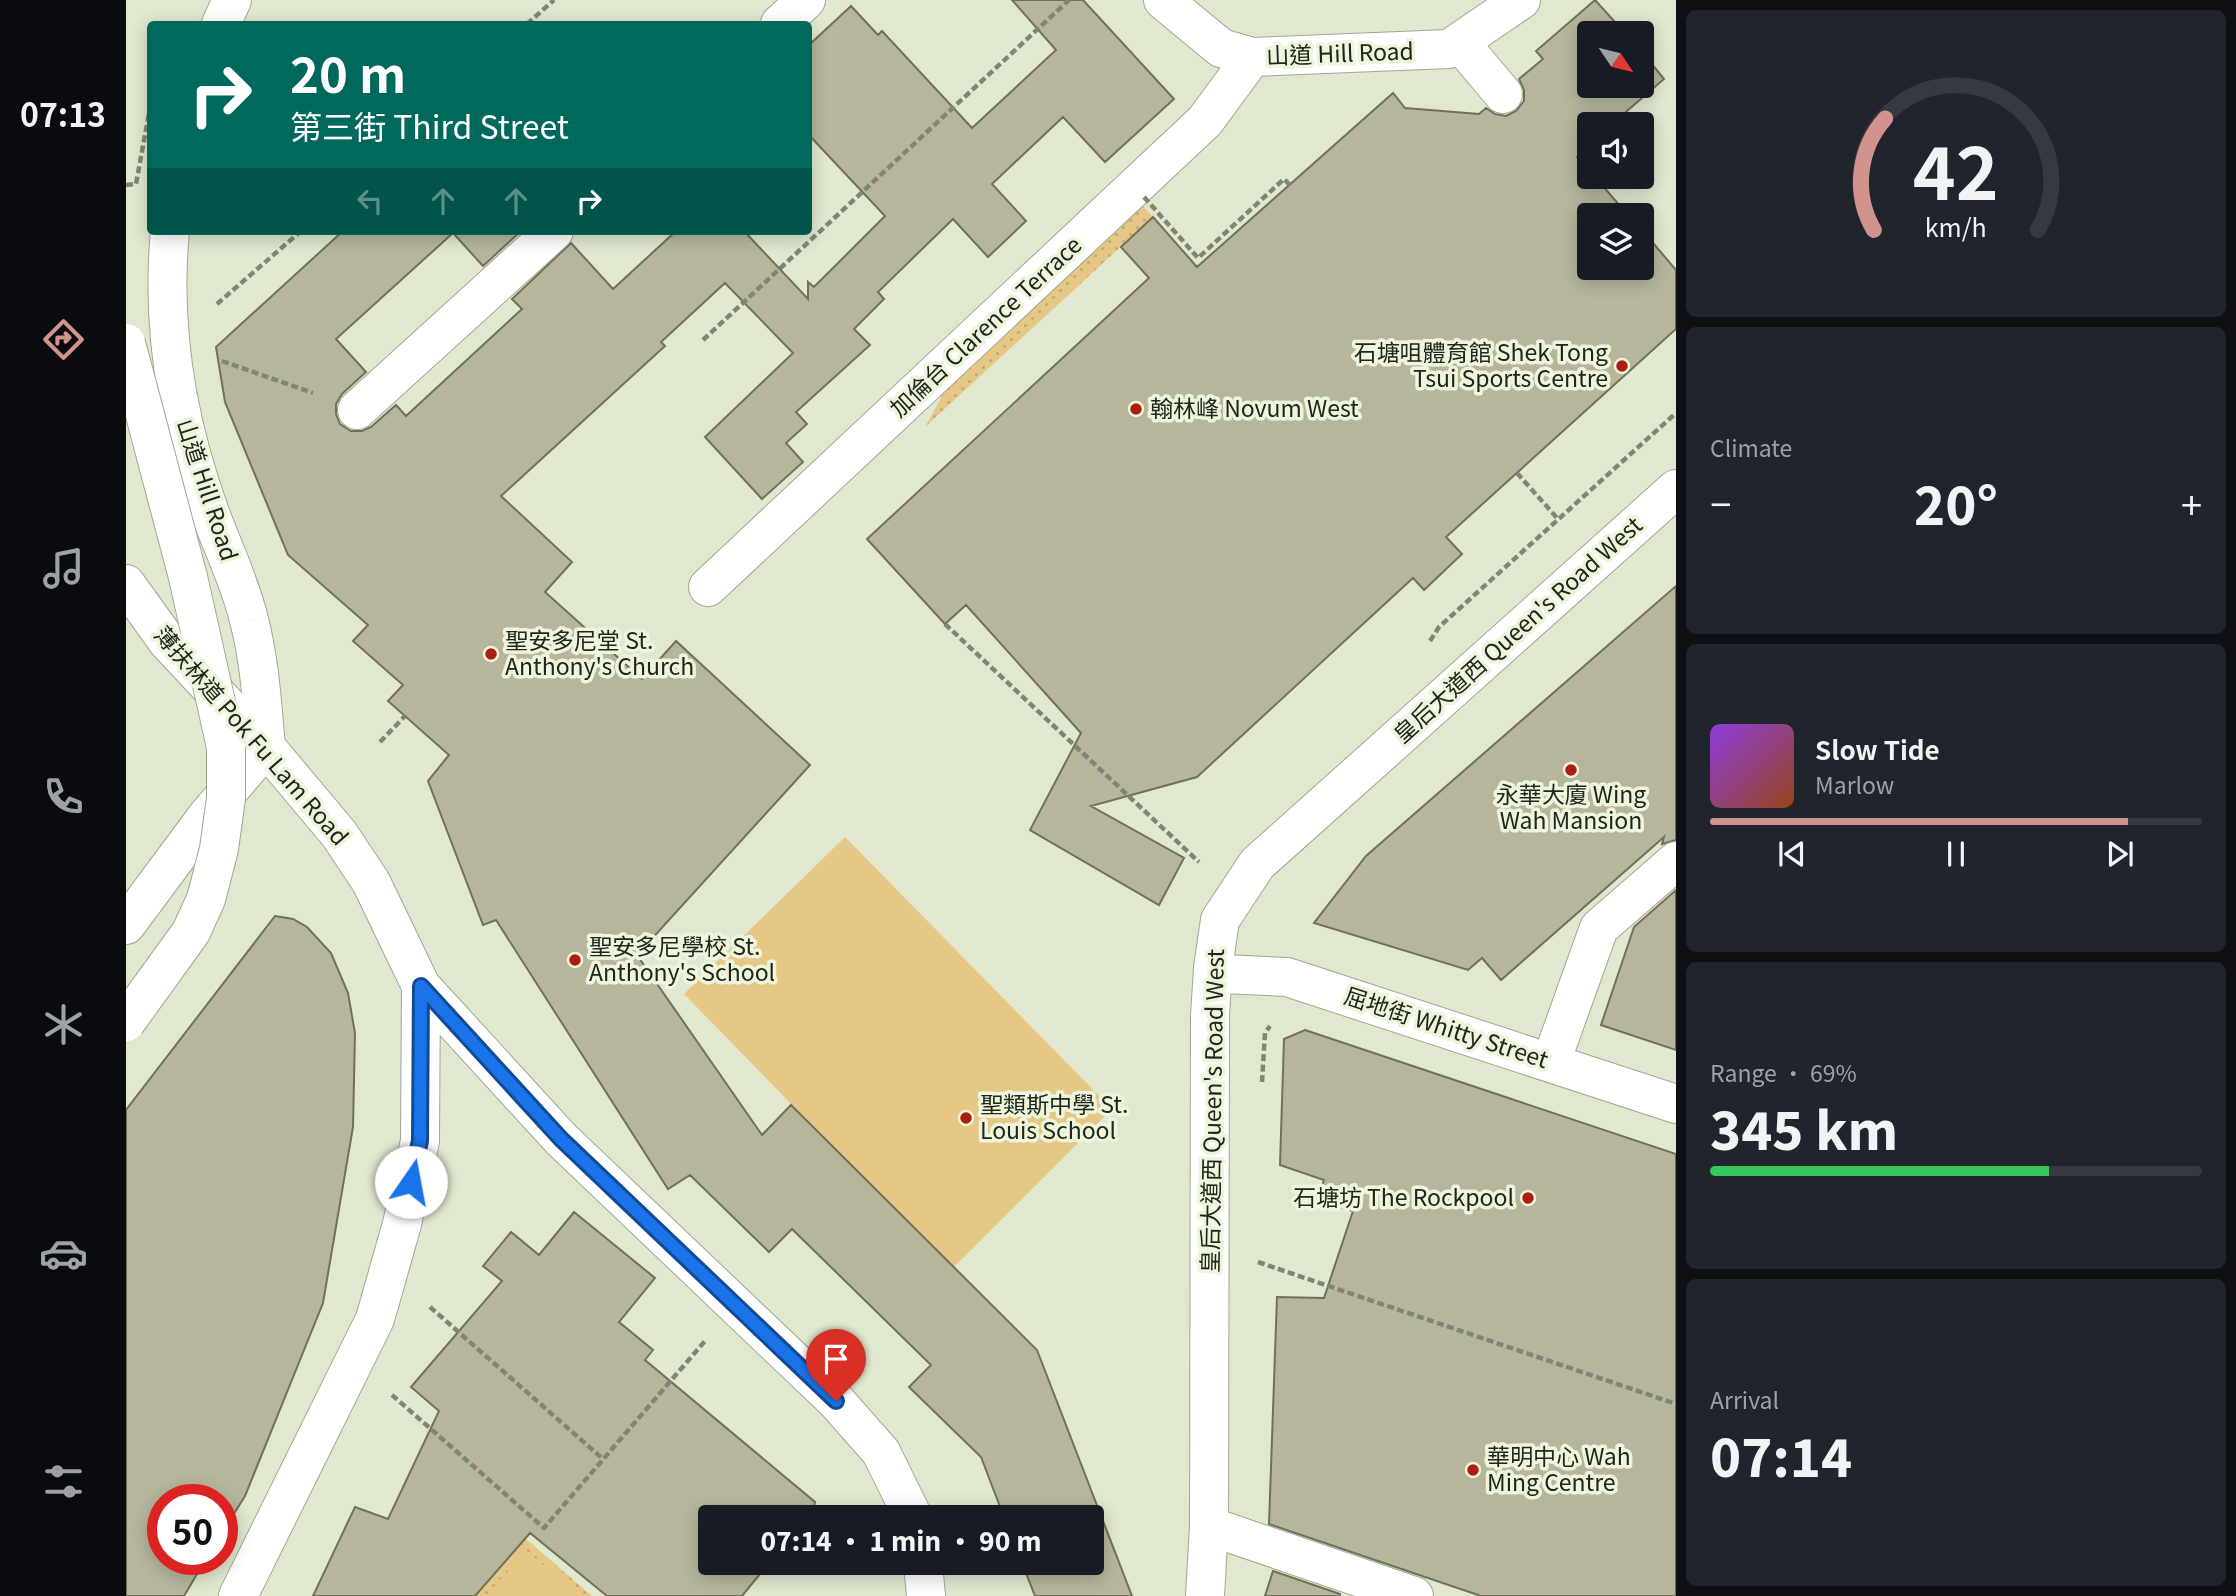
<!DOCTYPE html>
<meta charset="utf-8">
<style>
body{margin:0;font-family:Georgia,"Noto Sans TC",serif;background:#20242c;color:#f1f3f6;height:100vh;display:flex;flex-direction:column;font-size:26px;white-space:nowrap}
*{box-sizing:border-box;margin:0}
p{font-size:23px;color:#9ea1a6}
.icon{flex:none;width:38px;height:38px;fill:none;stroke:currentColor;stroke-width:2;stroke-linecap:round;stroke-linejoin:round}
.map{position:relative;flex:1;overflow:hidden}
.details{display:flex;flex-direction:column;gap:10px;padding:10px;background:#0d0f14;width:560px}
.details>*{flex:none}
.guide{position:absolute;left:21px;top:21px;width:665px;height:214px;border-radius:7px;box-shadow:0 4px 18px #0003;background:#00695c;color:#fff;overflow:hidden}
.needle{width:46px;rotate:125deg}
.controls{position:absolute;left:1451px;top:21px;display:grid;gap:14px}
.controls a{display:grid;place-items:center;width:77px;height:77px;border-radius:7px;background:#171b24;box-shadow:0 4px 18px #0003;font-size:35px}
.speed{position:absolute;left:21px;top:1484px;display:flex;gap:14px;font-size:35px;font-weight:700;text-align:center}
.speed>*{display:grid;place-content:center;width:91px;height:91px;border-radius:50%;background:#171b24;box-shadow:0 4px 18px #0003;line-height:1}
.speed .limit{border:10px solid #d22;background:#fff;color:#111}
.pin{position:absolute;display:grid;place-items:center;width:60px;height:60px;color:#fff;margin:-72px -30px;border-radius:50% 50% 50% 0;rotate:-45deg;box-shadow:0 0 7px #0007}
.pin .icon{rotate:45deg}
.me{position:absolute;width:77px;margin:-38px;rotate:12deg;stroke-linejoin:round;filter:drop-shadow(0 0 5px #0008)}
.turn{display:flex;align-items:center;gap:24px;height:147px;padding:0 28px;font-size:32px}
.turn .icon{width:91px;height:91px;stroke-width:2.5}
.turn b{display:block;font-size:49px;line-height:60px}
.lanes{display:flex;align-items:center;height:66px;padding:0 28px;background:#0003;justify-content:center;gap:35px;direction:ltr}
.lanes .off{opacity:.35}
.big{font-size:52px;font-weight:800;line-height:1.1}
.details .tile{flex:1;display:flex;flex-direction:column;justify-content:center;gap:10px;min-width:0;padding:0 24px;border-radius:10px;background:#20242c}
.details .dial{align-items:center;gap:0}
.dial svg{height:182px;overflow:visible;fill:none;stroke:#363941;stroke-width:7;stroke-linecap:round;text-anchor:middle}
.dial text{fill:#f1f3f6;stroke:none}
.song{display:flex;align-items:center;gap:21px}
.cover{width:84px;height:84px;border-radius:10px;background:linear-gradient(135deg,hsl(270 70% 55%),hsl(20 70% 35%))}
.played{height:7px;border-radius:4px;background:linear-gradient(90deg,#d2938e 85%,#363941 85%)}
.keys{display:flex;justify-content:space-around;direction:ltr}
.heat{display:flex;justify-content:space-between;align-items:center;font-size:38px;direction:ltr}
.charge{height:10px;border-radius:5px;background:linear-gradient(90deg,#34c759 69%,#363941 0)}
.trip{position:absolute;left:572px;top:1505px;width:406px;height:70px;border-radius:7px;background:#171b24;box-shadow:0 4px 18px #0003;font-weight:800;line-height:70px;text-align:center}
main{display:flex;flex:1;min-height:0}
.dock{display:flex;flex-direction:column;width:126px;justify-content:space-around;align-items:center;background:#090b0e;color:#9ea1a6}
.dock .icon{width:49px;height:49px}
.dock .on{color:#d2938e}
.dock b{font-size:32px;color:#f1f3f6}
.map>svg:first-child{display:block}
.park{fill:url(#park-dots)}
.pitch{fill:#e6c785}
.building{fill:#b7b69d;stroke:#72705a;stroke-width:2}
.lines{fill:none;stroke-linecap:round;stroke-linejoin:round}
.minor-casing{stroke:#a0a892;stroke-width:40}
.major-casing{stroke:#a0a892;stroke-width:40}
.path{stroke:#808675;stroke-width:4.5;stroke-dasharray:7 3.5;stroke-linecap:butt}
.minor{stroke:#fff;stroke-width:38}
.major{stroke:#fff;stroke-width:38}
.major-bridge-casing{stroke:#a0a892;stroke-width:40;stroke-linecap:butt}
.path-bridge{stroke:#808675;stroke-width:4.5;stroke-dasharray:7 3.5;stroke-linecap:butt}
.major-bridge{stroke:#fff;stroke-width:38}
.route-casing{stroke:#114b97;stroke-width:18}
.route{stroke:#1a73e8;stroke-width:12}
.poi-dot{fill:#ad1d10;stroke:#edf6dd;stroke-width:2.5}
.labels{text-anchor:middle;stroke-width:7;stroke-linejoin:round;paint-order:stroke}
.street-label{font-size:23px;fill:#22251c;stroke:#edf6dd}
.poi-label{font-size:23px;fill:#22251c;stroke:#edf6dd;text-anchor:start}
</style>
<main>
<nav class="dock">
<b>07:13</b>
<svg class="icon on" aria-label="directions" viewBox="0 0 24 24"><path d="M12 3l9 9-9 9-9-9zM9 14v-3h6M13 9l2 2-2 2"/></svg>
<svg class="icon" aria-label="music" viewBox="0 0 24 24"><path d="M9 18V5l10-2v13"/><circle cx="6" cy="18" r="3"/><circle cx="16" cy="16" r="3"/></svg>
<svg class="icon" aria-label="phone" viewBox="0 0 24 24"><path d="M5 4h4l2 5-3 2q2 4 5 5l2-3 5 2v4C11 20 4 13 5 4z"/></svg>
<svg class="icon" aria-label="climate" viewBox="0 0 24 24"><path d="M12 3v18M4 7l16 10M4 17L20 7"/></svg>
<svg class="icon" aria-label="car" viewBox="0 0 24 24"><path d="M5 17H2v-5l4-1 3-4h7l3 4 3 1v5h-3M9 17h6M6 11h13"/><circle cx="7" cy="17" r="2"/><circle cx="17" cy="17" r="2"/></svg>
<svg class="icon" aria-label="filters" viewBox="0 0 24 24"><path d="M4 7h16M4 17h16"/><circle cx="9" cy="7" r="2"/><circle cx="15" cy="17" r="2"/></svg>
</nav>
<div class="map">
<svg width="1550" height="1596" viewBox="0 0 1550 1596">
<defs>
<pattern id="park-dots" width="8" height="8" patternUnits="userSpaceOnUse" patternTransform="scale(1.75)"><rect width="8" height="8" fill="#e6c785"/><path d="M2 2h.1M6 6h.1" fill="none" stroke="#c5ab72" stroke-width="1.8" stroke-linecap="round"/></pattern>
</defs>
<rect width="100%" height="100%" fill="#e0e8d0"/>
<path class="park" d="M1012,201L1027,217L800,426L828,373Z
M399,1538L466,1596H349Z"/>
<path class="pitch" d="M719,837L986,1109L826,1269L558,994Z
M399,1550L456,1596H361Z"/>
<path class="building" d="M886,0H957L1048,99L979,162L937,117L866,184L900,221L862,257L827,219L752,292L758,299L728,329L744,345L670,412L681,424L660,443L677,462L636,499L579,437L667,353L599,283L535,342L539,346L375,496L446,562L419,592L516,679L550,641L684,765L511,955L636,1135L665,1105L911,1350L1006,1596H909L896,1563H966V1517H878L855,1457L783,1387L805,1365L666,1229L643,1252L564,1175L542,1189L370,920L357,925L302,781L323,755L262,701L277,685L227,641L242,625L162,555L99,402L90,347L217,231H395L357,266L327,233L210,339L240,372L216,394L210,404V414L214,424L225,431H236L245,427L270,405L280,416L396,309L386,299L445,243L487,289L550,231H618L682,299V282L688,287L759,216L682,134V46L725,6L752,35L756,31L846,128L930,50Z
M1469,0L1499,33H1463V86H1516V52L1538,79L1486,124H1463V145L1451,157L1463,170V177H1469L1502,215H1463V268H1516V230L1550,270V329L1320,537L1336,554L1298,590L1287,578L1071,777L965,806L1058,858L1033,905L904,830L955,733L840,605L819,624L741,539L1023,278L995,247L1027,217L1071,267L1267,93L1279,108L1353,114L1360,108L1369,114L1380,116L1390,111L1398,101V90L1393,79L1417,59L1410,51Z
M1550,586V840L1536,844L1538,837L1375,980L1356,958L1342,970L1188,923L1240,856Z
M1550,890V1050L1475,1025L1508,927Z
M149,916L167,919L181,927L205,953L222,993L229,1033L227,1127L197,1303L119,1496L96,1533V1500H37V1559H80L58,1596H0V1110Z
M1179,1030L1550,1154V1596H1355L1143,1524L1151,1297L1198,1298L1227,1211L1191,1199L1198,1180L1154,1165L1158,1039Z
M448,1212L529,1278L493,1322L527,1350L519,1360L689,1502L688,1507L679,1517H584V1563H643L616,1596H481L404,1533L349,1596H187L229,1507L262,1519L313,1411L285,1387L376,1281L357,1266L385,1232L413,1255Z
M1147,1571L1214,1594V1596H1139Z"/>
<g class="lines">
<g class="minor-casing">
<path id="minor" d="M1037,0L1095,48L1126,57L1323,49L1395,0
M95,24L106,0
M654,24L680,0
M1335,44L1377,94
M44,231C35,325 51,421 83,510C96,546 114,582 123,620C134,662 136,704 140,747
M231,410L428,231
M582,587L1079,121L1126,57
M1087,968L1097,974L1161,977L1550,1104
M1425,1062L1473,928L1550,861
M1083,1526L1288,1596"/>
</g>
<g class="major-casing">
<path id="major" d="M0,584L41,641L140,747L213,834L245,882L295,986L294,1141L276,1224L249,1319L112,1596
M0,925L81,816L140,747
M295,986L435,1139L710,1401L755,1452L787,1517
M797,1563L800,1596
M1079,1596L1083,1526L1084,1016L1087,968L1094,920L1131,864L1550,489"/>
</g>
<path class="path" d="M401,24L428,0
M0,185L10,184L24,108
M91,304L175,231
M577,340L943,0
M96,361L187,393
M1391,473L1432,519
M819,624L1073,862
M1304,641L1313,627L1550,413
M254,742L279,716
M1136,1082L1139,1033L1144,1026
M1132,1262L1550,1404
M304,1307L477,1459
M266,1395L418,1528L579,1341"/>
<use href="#minor" class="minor"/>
<use href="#major" class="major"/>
<g class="major-bridge-casing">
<path id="major-bridge" d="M0,343L62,577L100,747V798L93,849L80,899L65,932L0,1022"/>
</g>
<path class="path-bridge" d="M1018,197L1072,258L1158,179L1164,185"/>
<use href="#major-bridge" class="major-bridge"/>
</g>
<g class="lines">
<g class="route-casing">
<path id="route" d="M285,1182L294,1141L295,986L435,1139L710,1401"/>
</g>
<use href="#route" class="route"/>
</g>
<g class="poi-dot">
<circle cx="1496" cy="366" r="7"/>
<circle cx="1010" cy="409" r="7"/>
<circle cx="365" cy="654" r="7"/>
<circle cx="1445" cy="770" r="7"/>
<circle cx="449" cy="960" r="7"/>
<circle cx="840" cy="1118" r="7"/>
<circle cx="1402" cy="1198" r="7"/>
<circle cx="1347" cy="1470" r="7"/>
</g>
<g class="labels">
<g class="street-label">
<text transform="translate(1214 54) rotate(-2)" y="8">山道 Hill Road</text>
<text transform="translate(860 327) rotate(-43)" y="8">加倫台 Clarence Terrace</text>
<text transform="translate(81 490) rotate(72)" y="8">山道 Hill Road</text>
<text transform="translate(1392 630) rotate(-42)" y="8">皇后大道西 Queen's Road West</text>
<text transform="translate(125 736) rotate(49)" y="8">薄扶林道 Pok Fu Lam Road</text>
<text transform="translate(1320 1028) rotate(18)" y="8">屈地街 Whitty Street</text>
<text transform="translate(1087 1111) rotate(-89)" y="8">皇后大道西 Queen's Road West</text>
</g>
<g class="poi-label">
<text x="1482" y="361" text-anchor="end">石塘咀體育館 Shek Tong<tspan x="1482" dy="26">Tsui Sports Centre</tspan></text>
<text x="1024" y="417">翰林峰 Novum West</text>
<text x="379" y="649">聖安多尼堂 St.<tspan x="379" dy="26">Anthony's Church</tspan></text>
<text x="1445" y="803" text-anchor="middle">永華大廈 Wing<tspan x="1445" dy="26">Wah Mansion</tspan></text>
<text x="463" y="955">聖安多尼學校 St.<tspan x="463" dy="26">Anthony's School</tspan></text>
<text x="854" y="1113">聖類斯中學 St.<tspan x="854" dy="26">Louis School</tspan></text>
<text x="1388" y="1206" text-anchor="end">石塘坊 The Rockpool</text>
<text x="1361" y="1465">華明中心 Wah<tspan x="1361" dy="26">Ming Centre</tspan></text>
</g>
</g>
</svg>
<div class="controls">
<a><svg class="needle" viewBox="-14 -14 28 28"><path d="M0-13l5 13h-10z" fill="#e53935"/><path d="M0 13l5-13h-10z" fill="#9ea1a6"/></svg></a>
<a><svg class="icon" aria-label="sound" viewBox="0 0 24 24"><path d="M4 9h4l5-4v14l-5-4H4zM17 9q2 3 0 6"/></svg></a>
<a><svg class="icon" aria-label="layers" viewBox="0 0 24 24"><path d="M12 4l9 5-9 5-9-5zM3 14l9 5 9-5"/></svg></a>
</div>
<div class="speed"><div class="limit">50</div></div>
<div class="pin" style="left:710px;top:1401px;background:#d93025"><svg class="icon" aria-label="arrive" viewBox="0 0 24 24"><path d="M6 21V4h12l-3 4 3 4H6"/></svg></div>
<svg class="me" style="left:285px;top:1182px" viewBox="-20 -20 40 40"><circle r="19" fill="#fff"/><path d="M0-13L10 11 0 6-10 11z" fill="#1a73e8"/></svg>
<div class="trip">07:14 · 1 min · 90 m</div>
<div class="guide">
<div class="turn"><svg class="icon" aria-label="right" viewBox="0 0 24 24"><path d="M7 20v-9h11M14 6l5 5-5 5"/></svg><div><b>20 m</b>第三街 Third Street</div></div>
<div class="lanes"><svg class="icon off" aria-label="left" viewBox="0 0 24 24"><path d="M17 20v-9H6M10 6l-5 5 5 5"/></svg><svg class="icon off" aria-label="ahead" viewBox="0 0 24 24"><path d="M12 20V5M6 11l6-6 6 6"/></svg><svg class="icon off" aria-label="ahead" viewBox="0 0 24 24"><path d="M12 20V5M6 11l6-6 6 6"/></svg><svg class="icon" aria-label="right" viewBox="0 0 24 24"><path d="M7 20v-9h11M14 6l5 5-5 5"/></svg></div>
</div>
</div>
<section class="details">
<div class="tile dial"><svg viewBox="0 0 100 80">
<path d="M14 69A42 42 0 1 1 86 69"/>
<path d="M14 69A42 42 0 0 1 19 20" stroke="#d2938e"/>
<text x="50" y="56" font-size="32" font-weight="700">42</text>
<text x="50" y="72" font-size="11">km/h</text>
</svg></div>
<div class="tile"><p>Climate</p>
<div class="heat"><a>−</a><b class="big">20°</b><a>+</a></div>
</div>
<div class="tile">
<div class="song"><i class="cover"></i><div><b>Slow Tide</b><p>Marlow</p></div></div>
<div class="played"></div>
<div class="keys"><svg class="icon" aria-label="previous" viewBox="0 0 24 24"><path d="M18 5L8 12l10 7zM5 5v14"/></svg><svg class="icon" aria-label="pause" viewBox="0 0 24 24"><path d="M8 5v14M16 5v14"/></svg><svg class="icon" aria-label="next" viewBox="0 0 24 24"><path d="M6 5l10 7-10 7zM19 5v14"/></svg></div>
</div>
<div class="tile"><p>Range · 69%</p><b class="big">345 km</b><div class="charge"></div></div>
<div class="tile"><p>Arrival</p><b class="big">07:14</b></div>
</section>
</main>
